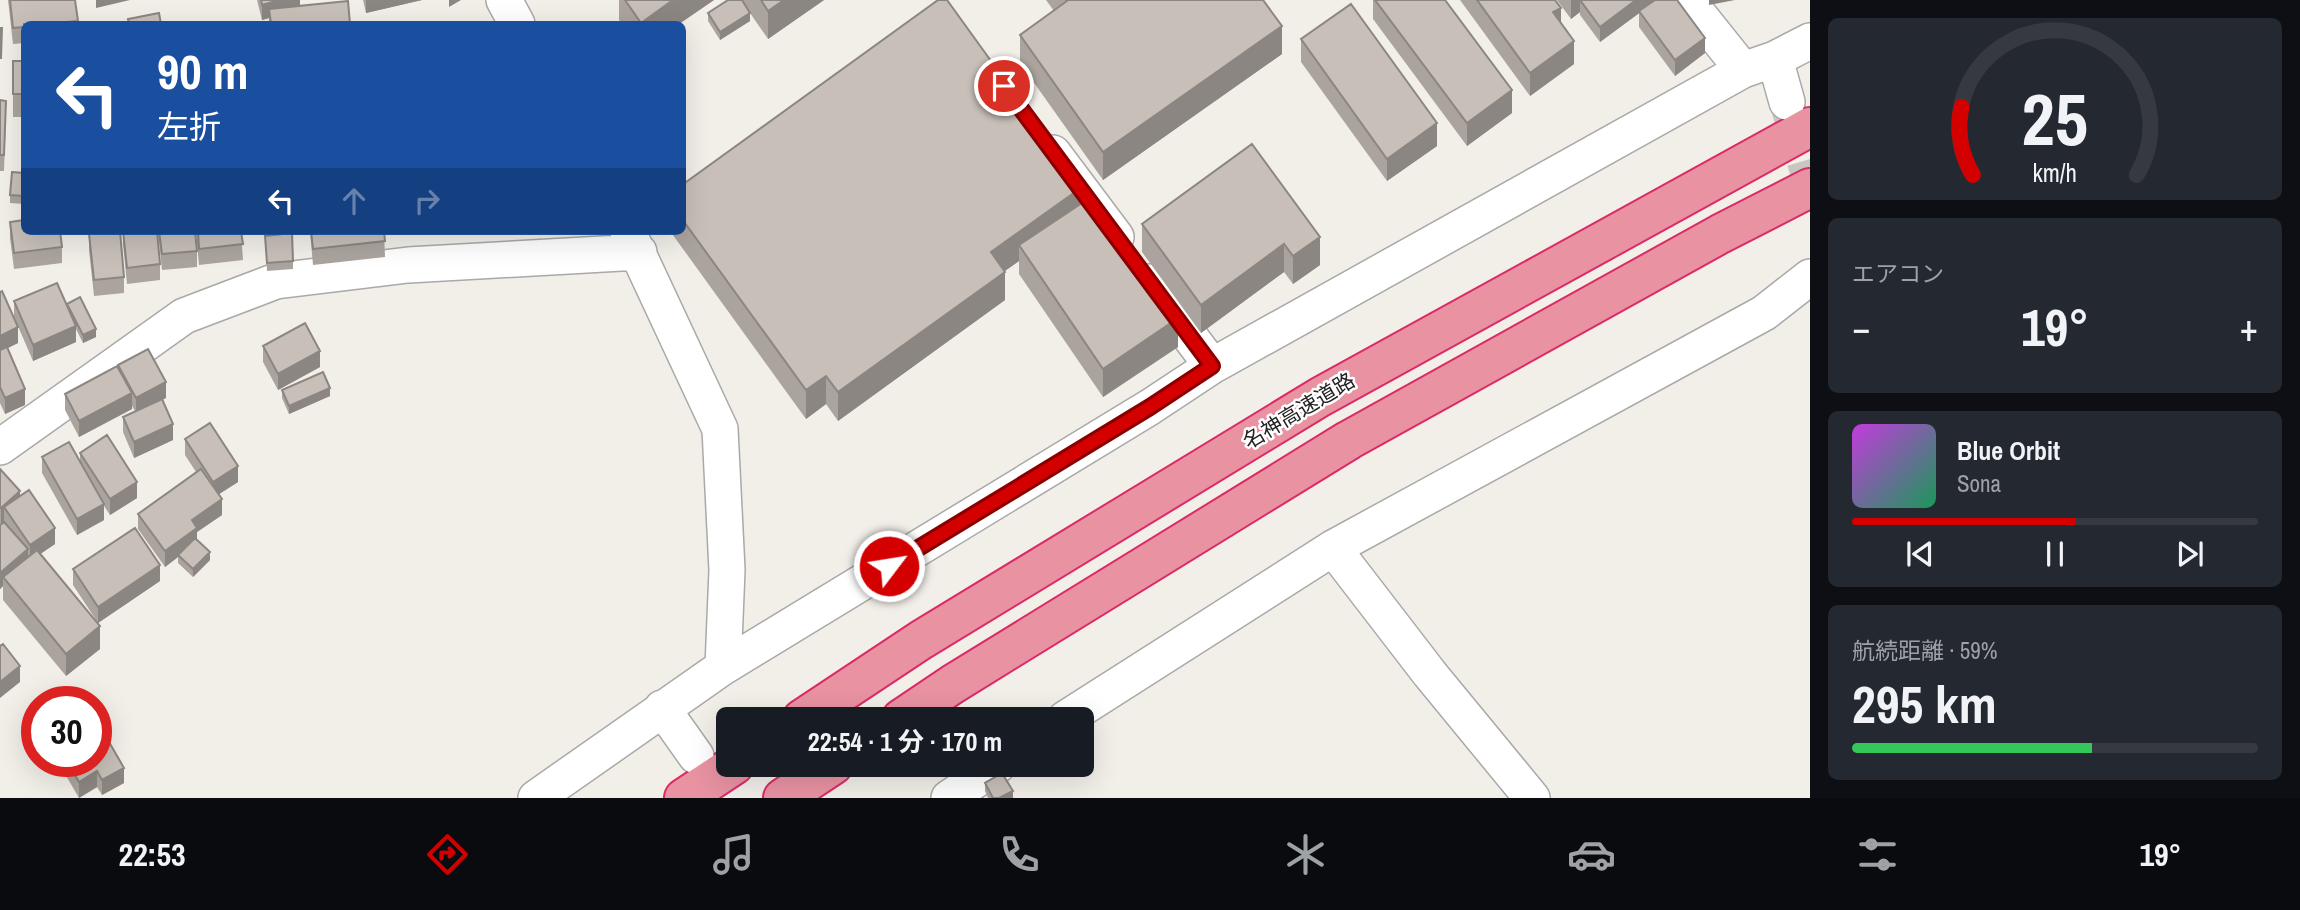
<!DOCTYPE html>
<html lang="ja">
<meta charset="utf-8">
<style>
body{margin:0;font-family:"Archivo Narrow","Noto Sans JP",sans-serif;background:#242831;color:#f1f3f6;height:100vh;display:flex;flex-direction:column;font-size:26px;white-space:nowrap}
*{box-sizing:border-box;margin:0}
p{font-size:23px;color:#9ea1a6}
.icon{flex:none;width:38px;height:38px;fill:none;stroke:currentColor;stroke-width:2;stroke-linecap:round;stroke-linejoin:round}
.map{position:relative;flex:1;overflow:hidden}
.drawer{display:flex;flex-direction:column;gap:18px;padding:18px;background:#0d0f14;width:490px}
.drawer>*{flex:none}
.hud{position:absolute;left:21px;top:21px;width:665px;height:214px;border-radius:10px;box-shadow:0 7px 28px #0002;background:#1a4fa0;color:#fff;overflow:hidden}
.speed{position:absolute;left:21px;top:686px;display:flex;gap:14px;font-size:35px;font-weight:700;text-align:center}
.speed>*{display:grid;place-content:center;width:91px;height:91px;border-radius:50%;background:#171b24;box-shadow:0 7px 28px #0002;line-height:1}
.speed .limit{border:10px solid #d22;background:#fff;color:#111}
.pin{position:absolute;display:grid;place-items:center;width:60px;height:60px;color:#fff;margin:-30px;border:4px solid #fff;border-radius:50%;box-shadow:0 2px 7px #0007}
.me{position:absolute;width:77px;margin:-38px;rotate:59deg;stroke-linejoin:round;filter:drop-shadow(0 0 5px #0008)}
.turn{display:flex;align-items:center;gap:24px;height:147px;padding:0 21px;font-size:32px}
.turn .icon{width:91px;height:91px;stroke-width:2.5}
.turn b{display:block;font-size:49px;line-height:60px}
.lanes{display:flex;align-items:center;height:66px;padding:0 21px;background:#0003;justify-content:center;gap:35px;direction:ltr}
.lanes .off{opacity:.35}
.big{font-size:52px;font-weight:700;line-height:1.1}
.drawer .tile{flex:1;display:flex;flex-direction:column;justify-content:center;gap:10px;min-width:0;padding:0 24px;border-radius:10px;background:#242831}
.drawer .dial{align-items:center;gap:0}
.dial svg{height:182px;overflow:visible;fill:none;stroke:#363941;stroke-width:7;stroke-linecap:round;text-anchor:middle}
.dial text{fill:#f1f3f6;stroke:none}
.song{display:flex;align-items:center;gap:21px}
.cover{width:84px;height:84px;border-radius:10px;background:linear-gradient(135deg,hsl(290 70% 55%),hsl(150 70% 35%))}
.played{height:7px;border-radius:4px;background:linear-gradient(90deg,#d40000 55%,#363941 55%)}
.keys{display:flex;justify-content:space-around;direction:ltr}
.heat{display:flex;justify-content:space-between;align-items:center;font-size:38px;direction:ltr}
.charge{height:10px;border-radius:5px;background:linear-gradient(90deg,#34c759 59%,#363941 0)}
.trip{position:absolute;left:716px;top:707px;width:378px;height:70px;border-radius:10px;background:#171b24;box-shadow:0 7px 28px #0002;font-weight:700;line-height:70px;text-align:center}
.menu{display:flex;height:112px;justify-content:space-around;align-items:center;background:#090b0e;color:#9ea1a6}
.menu .icon{width:49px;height:49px}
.menu .current{color:#d40000}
.menu b{font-size:32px;color:#f1f3f6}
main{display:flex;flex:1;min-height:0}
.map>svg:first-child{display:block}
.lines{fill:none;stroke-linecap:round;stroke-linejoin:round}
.minor-tunnel{stroke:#c8c6c1;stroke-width:35;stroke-dasharray:35 18;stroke-linecap:butt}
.minor-casing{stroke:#a9a9a9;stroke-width:38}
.highway-casing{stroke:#dc2a67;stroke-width:42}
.minor{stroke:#fff;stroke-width:35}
.highway{stroke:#e892a2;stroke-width:38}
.wall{fill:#aba49e}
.shaded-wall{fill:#8b8681}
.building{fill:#c7bfb8;stroke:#8b8681;stroke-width:2}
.route-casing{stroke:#8a0000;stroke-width:18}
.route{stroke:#d40000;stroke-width:12}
.labels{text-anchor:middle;stroke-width:5;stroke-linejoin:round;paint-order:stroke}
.street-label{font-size:21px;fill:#222;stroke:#fff}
</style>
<main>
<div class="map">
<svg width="1810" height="798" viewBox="0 0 1810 798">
<rect width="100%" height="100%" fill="#f2efe9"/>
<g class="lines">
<path class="minor-tunnel" d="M1789,110L1810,180"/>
<g class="minor-casing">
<path id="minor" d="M504,0L517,24
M1687,0L1743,70
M1775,59L1787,102
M1053,153L1116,237
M628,232L720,429L727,570L723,667
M1149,282L1212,366
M0,447L184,316L276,281L408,265L639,252
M1333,548L1430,674L1532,798
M662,708L696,756
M1065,719L1333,548L1764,313L1810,277
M536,798L723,667L1150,407L1212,366L1743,70L1775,59L1810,41
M949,798L998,765"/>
</g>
<g class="highway-casing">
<path id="highway" d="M802,719L921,640L1320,397L1810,127
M901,719L953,684L1349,440L1720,234L1810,188
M684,798L734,765
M783,798L833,765"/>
</g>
<use href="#minor" class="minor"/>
<use href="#highway" class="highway"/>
</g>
<path class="wall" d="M8,0H75L78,24H24V43L13,44Z
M257,0H300V6L350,24H269V18L262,20Z
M363,0H422L366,13Z
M619,0H714L679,24H622L619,20Z
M728,0H824L768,39L750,13V21L720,40L708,21V13Z
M1046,0H1263L1282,54L1103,180L1020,63V35L1054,11Z
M1373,0H1445L1512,113L1467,146L1373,19Z
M1460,0H1555L1561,22L1574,64L1530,96Z
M1557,0H1677L1705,53L1675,76L1639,27V13L1600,42L1580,15V12L1571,19Z
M1301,39L1437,146L1387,181L1301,62Z
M13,61H24V117H13Z
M0,100L6,117L4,171H0Z
M1252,144L1320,265L1293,284L1284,272L1201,333L1142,252V224Z
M24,173V204L10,203V195Z
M682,185L1082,203L1178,347L1103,397L1019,274V261L1004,271L1005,300L838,421L826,404L806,419L670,231H682Z
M10,222L62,247V263L14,269L10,238Z
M123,231L160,264V280L127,284L123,244Z
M158,231H195L197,251V267L162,270Z
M196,231H241L243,260L199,265Z
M310,231H384L385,257L313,265Z
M89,234L124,277V293L94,296L89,250Z
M265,236L293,261V269L267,271Z
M0,292L18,343L7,348L25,405L5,414L0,403Z
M14,301L67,306V304L96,337L83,343L76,329V342L33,361L14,317Z
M263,346L320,367L278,390L263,362Z
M118,365L166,398L163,399L173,440L134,458L123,432V417L135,411L132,406V409L79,437L65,410V394L118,368Z
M282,390L330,396L289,414L282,398Z
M185,439L238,482L219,494L222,515L197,532V540L210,560L193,577L178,563V557L165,567L138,529V514L196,472L185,455Z
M80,453L137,498L110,515L104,506V520L77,535L42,473V457L80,461Z
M0,469L55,544L40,554L100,649L66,676L3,600V586L0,589V525L1,524L0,523Z
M73,569L160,581L98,623L73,585Z
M61,761H96L124,783L102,795L97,787L79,798L61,767Z
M985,783L1013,798H988L985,791Z"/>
<path class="shaded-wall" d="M96,0H130L96,8Z
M279,0H300V10L269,9V18L262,20V5Z
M366,0H422L366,13Z
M449,0H461L449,7Z
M673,0H714L679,24H641V23Z
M784,0H824L768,39V11Z
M1571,0H1580V12L1571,19Z
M1636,0H1657L1600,42V27Z
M1709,0H1735L1709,5Z
M1561,8V30L1553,12Z
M750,13V21L720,40V32Z
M1282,26V54L1103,180V152Z
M1705,38V53L1675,76V60Z
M1574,41V64L1530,96V73Z
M1512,90V113L1467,146V123Z
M1437,123V146L1387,181V159Z
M1082,187V215L1019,245V261L991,281V252Z
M1320,237V265L1293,284V256Z
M1284,244V272L1201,333V305Z
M1005,272V300L838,421V392Z
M1178,318V347L1103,397V369Z
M76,326V342L33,361V345Z
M18,327V343L0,352V336Z
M96,329V337L83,343V335Z
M320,351V367L278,390V374Z
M826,376V404L806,419V390Z
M166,382V398L136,413V398Z
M330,388V396L289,414V406Z
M25,389V405L5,414V398Z
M132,393V409L79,437V421Z
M173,424V440L134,458V442Z
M238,466V482L213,498V482Z
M137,482V498L110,515V499Z
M20,491V507H4V521L1,524V508Z
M222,499V515L197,532V544L178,555V557L165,567V551L192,520Z
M104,504V520L77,535V519Z
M55,528V544L30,561V545Z
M28,549V565L3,577V586L0,589V573Z
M210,552V560L193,577V569Z
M160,565V581L98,623V607Z
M100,626V649L66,676V654Z
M20,666V682L0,698V682Z
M124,768V783L102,795V780Z
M97,771V787L79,798V782Z
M1013,791V798H999Z"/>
<path class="building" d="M10,0H75L78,21L45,24H24V27L13,28Z
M261,0H279L262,5Z
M625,0H673L641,23Z
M728,0H742L750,13L720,32L708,13Z
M761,0H784L768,11Z
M938,0H947L1082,187L991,252L1005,272L838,392L826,376L806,390L682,219V185Z
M1066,0H1263L1282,26L1103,152L1020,35L1067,1Z
M1375,0H1445L1512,90L1467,123Z
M1477,0H1555L1561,8L1553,12L1574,41L1530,73Z
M1580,0H1636L1600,27Z
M1655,0H1677L1705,38L1675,60L1639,11Z
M348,1L350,24H271L269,9Z
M1351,4L1437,123L1387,159L1301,39Z
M159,13L161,24H129L128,19Z
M0,28H2L1,58H0Z
M13,61H24V94H13Z
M0,100L6,101L4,155H0Z
M1252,144L1320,237L1293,256L1284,244L1201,305L1142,224Z
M12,172L24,173V196L10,195Z
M1094,195L1178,318L1103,369L1019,245Z
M24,220V231H60L62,247L14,253L10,222Z
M120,231L124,277L94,280L89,234Z
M123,231H157L160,264L127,268Z
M159,231H195L197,251L162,254Z
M198,231H241L243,244L199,249Z
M311,231H384L385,241L313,249Z
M292,233L293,261L267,263L265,236Z
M57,283L76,326L33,345L14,301Z
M2,291L18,327L0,336V292Z
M80,297L96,329L83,335L67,304Z
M305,323L320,351L278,374L263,346Z
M7,347L25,389L5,398L0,387V350Z
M148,349L166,382L136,398L118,365Z
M117,366L132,393L79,421L65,394Z
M323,372L330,388L289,406L282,390Z
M162,399L173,424L134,442L123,417Z
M210,423L238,466L213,482L185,439Z
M107,435L137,482L110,499L80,453Z
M69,442L104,504L77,519L42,457Z
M0,469L20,491L1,508L0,507Z
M201,469L222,499L192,520L197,528L165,551L138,514Z
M29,490L55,528L30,545L4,507Z
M4,522L28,549L0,573V525Z
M135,528L160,565L98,607L73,569Z
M195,538L210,552L193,569L178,555Z
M37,550L100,626L66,654L3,577Z
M3,644L20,666L0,682V646Z
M101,728L124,768L102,780L97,771L79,782L67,761H96V731Z
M1002,773L1013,791L999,798H993L985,783Z"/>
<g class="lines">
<g class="route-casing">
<path id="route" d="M889,566L1150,407L1212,366L1004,86"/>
</g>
<use href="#route" class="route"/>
</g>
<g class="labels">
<g class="street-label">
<text transform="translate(1299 411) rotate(-31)" y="7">名神高速道路</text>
</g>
</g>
</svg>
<div class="speed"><div class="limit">30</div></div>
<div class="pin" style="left:1004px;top:86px;background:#d93025"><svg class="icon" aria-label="arrive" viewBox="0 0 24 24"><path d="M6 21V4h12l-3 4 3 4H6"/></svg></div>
<svg class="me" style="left:889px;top:566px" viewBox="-20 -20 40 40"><circle r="17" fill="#d40000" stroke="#fff" stroke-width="3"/><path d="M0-11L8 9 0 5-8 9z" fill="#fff"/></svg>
<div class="trip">22:54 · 1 分 · 170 m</div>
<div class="hud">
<div class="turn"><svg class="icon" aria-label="left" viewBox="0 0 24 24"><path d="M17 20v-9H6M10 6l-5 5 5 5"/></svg><div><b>90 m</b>左折</div></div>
<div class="lanes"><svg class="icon" aria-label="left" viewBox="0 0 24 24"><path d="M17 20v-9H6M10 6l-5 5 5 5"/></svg><svg class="icon off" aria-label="ahead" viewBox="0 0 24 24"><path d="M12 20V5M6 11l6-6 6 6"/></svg><svg class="icon off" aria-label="right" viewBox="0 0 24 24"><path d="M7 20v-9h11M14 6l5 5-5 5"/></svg></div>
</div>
</div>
<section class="drawer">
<div class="tile dial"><svg viewBox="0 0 100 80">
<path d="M14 69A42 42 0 1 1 86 69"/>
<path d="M14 69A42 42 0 0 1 9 39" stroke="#d40000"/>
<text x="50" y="56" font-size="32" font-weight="700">25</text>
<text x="50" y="72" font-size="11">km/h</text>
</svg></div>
<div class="tile"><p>エアコン</p>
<div class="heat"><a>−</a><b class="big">19°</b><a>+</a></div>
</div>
<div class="tile">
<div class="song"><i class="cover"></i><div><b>Blue Orbit</b><p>Sona</p></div></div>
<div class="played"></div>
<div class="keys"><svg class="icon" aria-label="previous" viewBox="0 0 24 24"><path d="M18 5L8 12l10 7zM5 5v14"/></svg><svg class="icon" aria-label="pause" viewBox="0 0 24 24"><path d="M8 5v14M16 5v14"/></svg><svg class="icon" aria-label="next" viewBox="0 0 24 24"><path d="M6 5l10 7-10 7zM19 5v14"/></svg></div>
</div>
<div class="tile"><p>航続距離 · 59%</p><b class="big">295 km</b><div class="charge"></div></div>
</section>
</main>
<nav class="menu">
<b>22:53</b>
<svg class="icon current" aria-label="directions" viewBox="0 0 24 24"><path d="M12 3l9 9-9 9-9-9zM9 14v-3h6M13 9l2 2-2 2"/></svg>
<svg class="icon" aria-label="music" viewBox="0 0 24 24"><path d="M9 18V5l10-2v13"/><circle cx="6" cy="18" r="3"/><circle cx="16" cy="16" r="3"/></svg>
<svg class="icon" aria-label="phone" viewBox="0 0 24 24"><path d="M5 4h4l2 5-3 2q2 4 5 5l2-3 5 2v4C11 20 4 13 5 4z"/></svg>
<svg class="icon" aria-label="climate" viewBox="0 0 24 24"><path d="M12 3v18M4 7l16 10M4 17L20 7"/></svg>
<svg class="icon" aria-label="car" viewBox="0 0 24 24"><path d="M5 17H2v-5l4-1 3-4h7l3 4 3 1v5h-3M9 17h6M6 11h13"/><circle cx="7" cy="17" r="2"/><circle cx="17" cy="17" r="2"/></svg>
<svg class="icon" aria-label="filters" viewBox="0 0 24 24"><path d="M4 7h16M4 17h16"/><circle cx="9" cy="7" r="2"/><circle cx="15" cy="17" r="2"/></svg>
<b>19°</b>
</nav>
